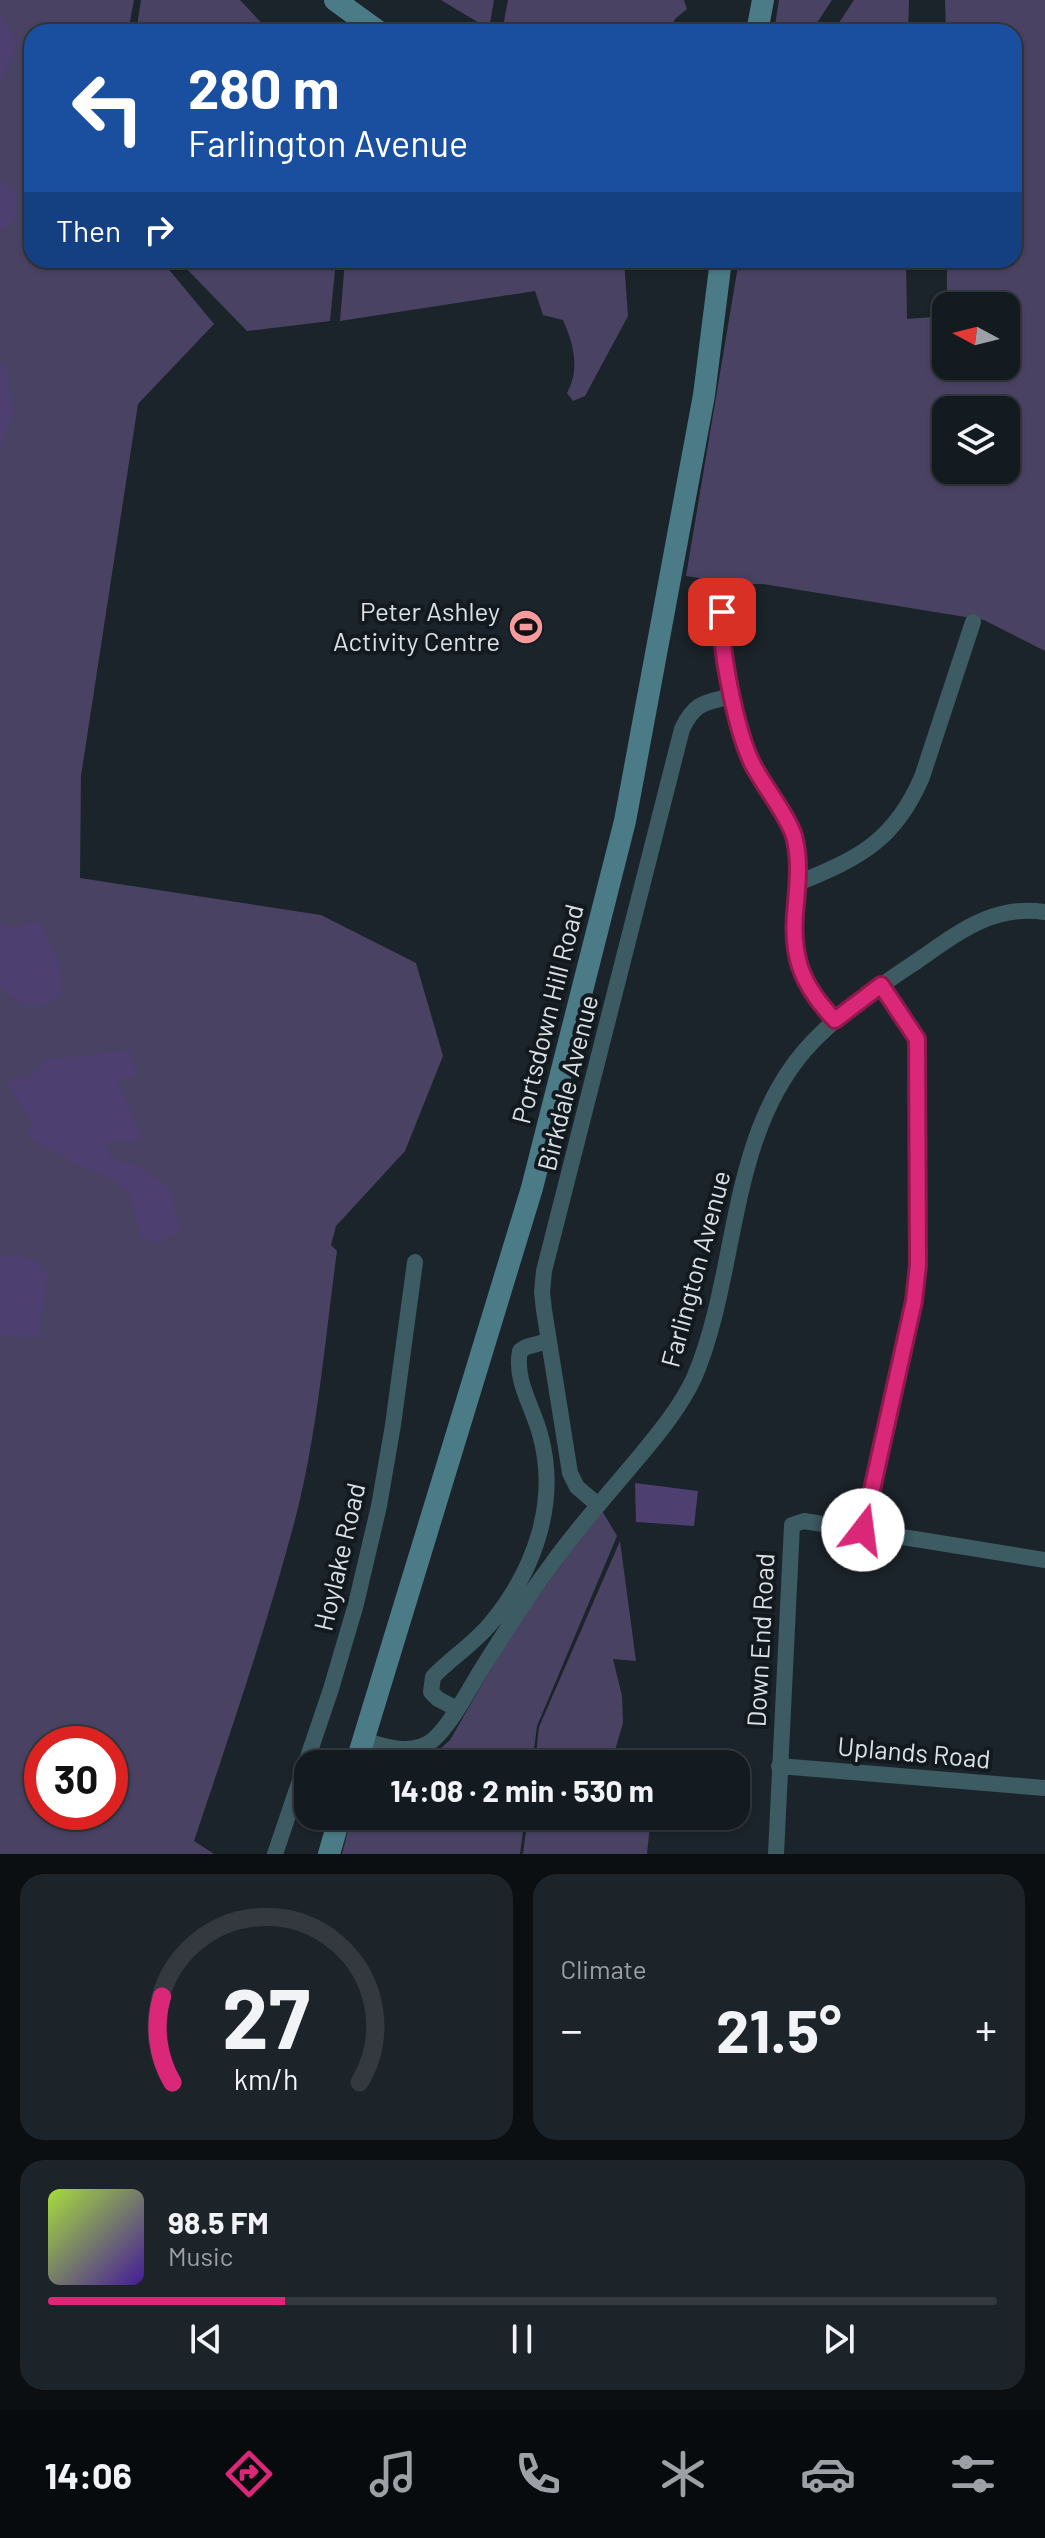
<!DOCTYPE html>
<meta charset="utf-8">
<style>
body{margin:0;font-family:Barlow,sans-serif;background:#1d2429;color:#f1f3f6;height:100vh;display:flex;flex-direction:column;font-size:30px;white-space:nowrap}
*{box-sizing:border-box;margin:0}
p{font-size:26px;color:#9da1a5}
.icon{flex:none;width:44px;height:44px;fill:none;stroke:currentColor;stroke-width:2;stroke-linecap:round;stroke-linejoin:round}
.map{position:relative;height:1854px;overflow:hidden}
.drawer{display:flex;flex-direction:column;gap:20px;padding:20px;background:#0b0f12;flex:1}
.drawer>*{flex:none}
.banner{position:absolute;left:24px;top:24px;width:998px;height:244px;border-radius:24px;box-shadow:0 2px 6px #0004,0 0 0 2px #33393e;background:#1a4fa0;color:#fff;overflow:hidden}
.needle{width:52px;rotate:277deg}
.tools{position:absolute;left:932px;top:292px;display:grid;gap:16px}
.tools a{display:grid;place-items:center;width:88px;height:88px;border-radius:16px;background:#141b20;box-shadow:0 2px 6px #0004,0 0 0 2px #33393e;font-size:40px}
.speed{position:absolute;left:24px;top:1726px;display:flex;gap:16px;font-size:40px;font-weight:700;text-align:center}
.speed>*{display:grid;place-content:center;width:104px;height:104px;border-radius:50%;background:#141b20;box-shadow:0 2px 6px #0004,0 0 0 2px #33393e;line-height:1}
.speed .limit{border:12px solid #d22;background:#fff;color:#111}
.pin{position:absolute;display:grid;place-items:center;width:68px;height:68px;color:#fff;margin:-34px;border-radius:16px;box-shadow:0 4px 12px #0006}
.me{position:absolute;width:88px;margin:-44px;rotate:15deg;stroke-linejoin:round;filter:drop-shadow(0 0 6px #0008)}
.turn{display:flex;align-items:center;gap:28px;height:168px;padding:0 32px;font-size:36px}
.turn .icon{width:104px;height:104px;stroke-width:2.5}
.turn b{display:block;font-size:56px;line-height:68px}
.then{display:flex;align-items:center;height:76px;padding:0 32px;background:#0003;gap:16px;font-size:30px}
.big{font-size:60px;font-weight:700;line-height:1.1}
.drawer .widget{flex:1;display:flex;flex-direction:column;justify-content:center;gap:12px;min-width:0;padding:0 28px;border-radius:24px;background:#1d2429}
.drawer .dial{align-items:center;gap:0}
.dial svg{height:208px;overflow:visible;fill:none;stroke:#33393e;stroke-width:7;stroke-linecap:round;text-anchor:middle}
.dial text{fill:#f1f3f6;stroke:none}
.song{display:flex;align-items:center;gap:24px}
.cover{width:96px;height:96px;border-radius:12px;background:linear-gradient(135deg,hsl(80 70% 55%),hsl(260 70% 35%))}
.played{height:8px;border-radius:4px;background:linear-gradient(90deg,#db2777 25%,#33393e 25%)}
.keys{display:flex;justify-content:space-around;direction:ltr}
.heat{display:flex;justify-content:space-between;align-items:center;font-size:44px;direction:ltr}
.drawer .tiles{flex:1;display:grid;gap:20px;grid-template-columns:1fr 1fr}
.widget:last-child{grid-column:span 2}
.trip{position:absolute;left:294px;top:1750px;width:456px;height:80px;border-radius:24px;background:#141b20;box-shadow:0 2px 6px #0004,0 0 0 2px #33393e;font-weight:700;line-height:80px;text-align:center}
.tab-bar{display:flex;height:128px;justify-content:space-around;align-items:center;background:#080b0d;color:#9da1a5}
.tab-bar .icon{width:56px;height:56px}
.tab-bar .on{color:#db2777}
.tab-bar b{font-size:36px;color:#f1f3f6}
.map>svg:first-child{display:block}
.green{fill:#4a4263;fill-rule:evenodd}
.forest{fill:#4d3f70}
.lines{fill:none;stroke-linecap:round;stroke-linejoin:round}
.street{stroke:#3d5b62;stroke-width:16}
.secondary{stroke:#4a7b86;stroke-width:22}
.route-casing{stroke:#8e194d;stroke-width:20}
.route{stroke:#db2777;stroke-width:14}
.labels{text-anchor:middle;stroke-width:8;stroke-linejoin:round;paint-order:stroke}
.poi-label{font-size:26px;fill:#dce1e5;stroke:#121a20;text-anchor:end}
.street-label{font-size:26px;fill:#dce1e5;stroke:#121a20}
</style>
<div class="map">
<svg width="1045" height="1854" viewBox="0 0 1045 1854">
<rect width="100%" height="100%" fill="#1b242a"/>
<path class="green" d="M0,0H134L128,32H32V260H161L214,324L138,404L81,776L80,878L321,915L416,963L443,1056L405,1151L336,1226L331,1245L337,1251C325,1339 318,1430 296,1516C267,1626 230,1733 194,1841L214,1854H0ZM42,1744H110V1812H42Z
M141,0H240L270,32H136Z
M441,0H494L489,29Z
M508,0H684L687,9L675,19L669,32H502Z
M779,0H832L811,32H774Z
M854,0H909L908,32H833Z
M945,0H1045V651L984,620L763,584H738L686,576L739,260H906L907,319L946,316V366H1006V306H947V260H1014V32H946ZM946,410H1006V470H946Z
M178,260H336L330,321L247,331Z
M345,260H624L628,316L585,396L573,401L567,393C580,369 574,345 563,320L543,315L535,291L340,321Z
M601,1509L617,1536L537,1726L532,1764H424L450,1740L511,1634Z
M620,1541L636,1661L613,1659L622,1696L623,1723L611,1764H535L539,1727Z
M352,1816H525L520,1854H342Z
M528,1816H651L647,1854H523Z"/>
<path class="forest" d="M0,12L17,44L0,83Z
M0,182L16,191L15,221L0,231Z
M0,364L8,372L13,416L0,449Z
M39,921C51,945 64,968 61,995L43,1006H23L0,987V925L15,927Z
M129,1050L137,1076L117,1080L143,1140L105,1143L112,1159L141,1166L170,1189L180,1232L157,1244L141,1237L128,1192L110,1178L76,1164L28,1137L32,1125L6,1080L31,1077L44,1060Z
M0,1256L27,1257L48,1272L39,1337L0,1336Z
M635,1483L698,1491L694,1526L636,1522Z"/>
<g class="lines">
<path class="street" d="M723,591L720,632L732,696L750,759L793,834L798,859L794,943L798,965L818,1002L835,1020
M798,883C860,858 895,840 922,777L973,622
M598,1505L577,1487L570,1473L544,1310L542,1292L544,1271L682,729C695,702 704,703 732,696
M863,1530L914,1301L918,1265L917,1039L881,985
M457,1709L438,1699L431,1692L433,1677C451,1658 475,1643 491,1623C535,1570 559,1501 540,1434C533,1407 514,1380 520,1351L526,1347L548,1341
M364,1740C385,1747 413,1756 433,1740C450,1725 466,1695 478,1675C501,1638 525,1600 551,1565C578,1527 609,1493 639,1457C659,1433 681,1406 694,1378C739,1273 727,1139 806,1049C838,1013 880,986 920,959C959,932 994,904 1045,912
M779,1766L1045,1788
M275,1854L331,1689L356,1604L379,1506L393,1425L415,1262
M776,1854L792,1525L804,1521L1045,1560"/>
<path class="secondary" d="M335,0L379,32
M757,32L763,0
M356,1764L532,1188L625,821L704,395L721,260
M329,1854L340,1816"/>
</g>
<g class="lines">
<g class="route-casing">
<path id="route" d="M722,612C719,648 736,728 751,761C762,784 787,814 794,836C800,858 798,881 796,903C790,954 800,984 835,1020L881,985L917,1039L918,1265L914,1301L863,1530"/>
</g>
<use href="#route" class="route"/>
</g>
<defs>
<g id="stadium-disc" transform="scale(1.8)"><circle r="9.5" fill="#f59b9e" stroke="#121a20"/><path d="M0-5a6.5 5 0 1 0 0 10a6.5 5 0 1 0 0-10ZM-3.5-1.8h7v3.6h-7Z" fill="#111"/></g>
</defs>
<g fill-rule="evenodd">
<use href="#stadium-disc" x="526" y="627"/>
</g>
<g class="labels">
<g class="poi-label">
<text x="500" y="621">Peter Ashley<tspan x="500" dy="30">Activity Centre</tspan></text>
</g>
<g class="street-label">
<text transform="translate(548 1014) rotate(-76)" y="9">Portsdown Hill Road</text>
<text transform="translate(568 1083) rotate(-76)" y="9">Birkdale Avenue</text>
<text transform="translate(696 1269) rotate(-75)" y="9">Farlington Avenue</text>
<text transform="translate(340 1557) rotate(-77)" y="9">Hoylake Road</text>
<text transform="translate(761 1640) rotate(-87)" y="9">Down End Road</text>
<text transform="translate(914 1753) rotate(5)" y="9">Uplands Road</text>
</g>
</g>
</svg>
<div class="tools">
<a><svg class="needle" viewBox="-14 -14 28 28"><path d="M0-13l5 13h-10z" fill="#e53935"/><path d="M0 13l5-13h-10z" fill="#9da1a5"/></svg></a>
<a><svg class="icon" aria-label="layers" viewBox="0 0 24 24"><path d="M12 4l9 5-9 5-9-5zM3 14l9 5 9-5"/></svg></a>
</div>
<div class="speed"><div class="limit">30</div></div>
<div class="pin" style="left:722px;top:612px;background:#d93025"><svg class="icon" aria-label="arrive" viewBox="0 0 24 24"><path d="M6 21V4h12l-3 4 3 4H6"/></svg></div>
<svg class="me" style="left:863px;top:1530px" viewBox="-20 -20 40 40"><circle r="19" fill="#fff"/><path d="M0-13L10 11 0 6-10 11z" fill="#db2777"/></svg>
<div class="trip">14:08 · 2 min · 530 m</div>
<div class="banner">
<div class="turn"><svg class="icon" aria-label="left" viewBox="0 0 24 24"><path d="M17 20v-9H6M10 6l-5 5 5 5"/></svg><div><b>280 m</b>Farlington Avenue</div></div>
<div class="then">Then<svg class="icon" aria-label="right" viewBox="0 0 24 24"><path d="M7 20v-9h11M14 6l5 5-5 5"/></svg></div>
</div>
</div>
<section class="drawer">
<div class="tiles">
<div class="widget dial"><svg viewBox="0 0 100 80">
<path d="M14 69A42 42 0 1 1 86 69"/>
<path d="M14 69A42 42 0 0 1 10 36" stroke="#db2777"/>
<text x="50" y="56" font-size="32" font-weight="700">27</text>
<text x="50" y="72" font-size="11">km/h</text>
</svg></div>
<div class="widget"><p>Climate</p>
<div class="heat"><a>−</a><b class="big">21.5°</b><a>+</a></div>
</div>
<div class="widget">
<div class="song"><i class="cover"></i><div><b>98.5 FM</b><p>Music</p></div></div>
<div class="played"></div>
<div class="keys"><svg class="icon" aria-label="previous" viewBox="0 0 24 24"><path d="M18 5L8 12l10 7zM5 5v14"/></svg><svg class="icon" aria-label="pause" viewBox="0 0 24 24"><path d="M8 5v14M16 5v14"/></svg><svg class="icon" aria-label="next" viewBox="0 0 24 24"><path d="M6 5l10 7-10 7zM19 5v14"/></svg></div>
</div>
</div>
</section>
<nav class="tab-bar">
<b>14:06</b>
<svg class="icon on" aria-label="directions" viewBox="0 0 24 24"><path d="M12 3l9 9-9 9-9-9zM9 14v-3h6M13 9l2 2-2 2"/></svg>
<svg class="icon" aria-label="music" viewBox="0 0 24 24"><path d="M9 18V5l10-2v13"/><circle cx="6" cy="18" r="3"/><circle cx="16" cy="16" r="3"/></svg>
<svg class="icon" aria-label="phone" viewBox="0 0 24 24"><path d="M5 4h4l2 5-3 2q2 4 5 5l2-3 5 2v4C11 20 4 13 5 4z"/></svg>
<svg class="icon" aria-label="climate" viewBox="0 0 24 24"><path d="M12 3v18M4 7l16 10M4 17L20 7"/></svg>
<svg class="icon" aria-label="car" viewBox="0 0 24 24"><path d="M5 17H2v-5l4-1 3-4h7l3 4 3 1v5h-3M9 17h6M6 11h13"/><circle cx="7" cy="17" r="2"/><circle cx="17" cy="17" r="2"/></svg>
<svg class="icon" aria-label="filters" viewBox="0 0 24 24"><path d="M4 7h16M4 17h16"/><circle cx="9" cy="7" r="2"/><circle cx="15" cy="17" r="2"/></svg>
</nav>
